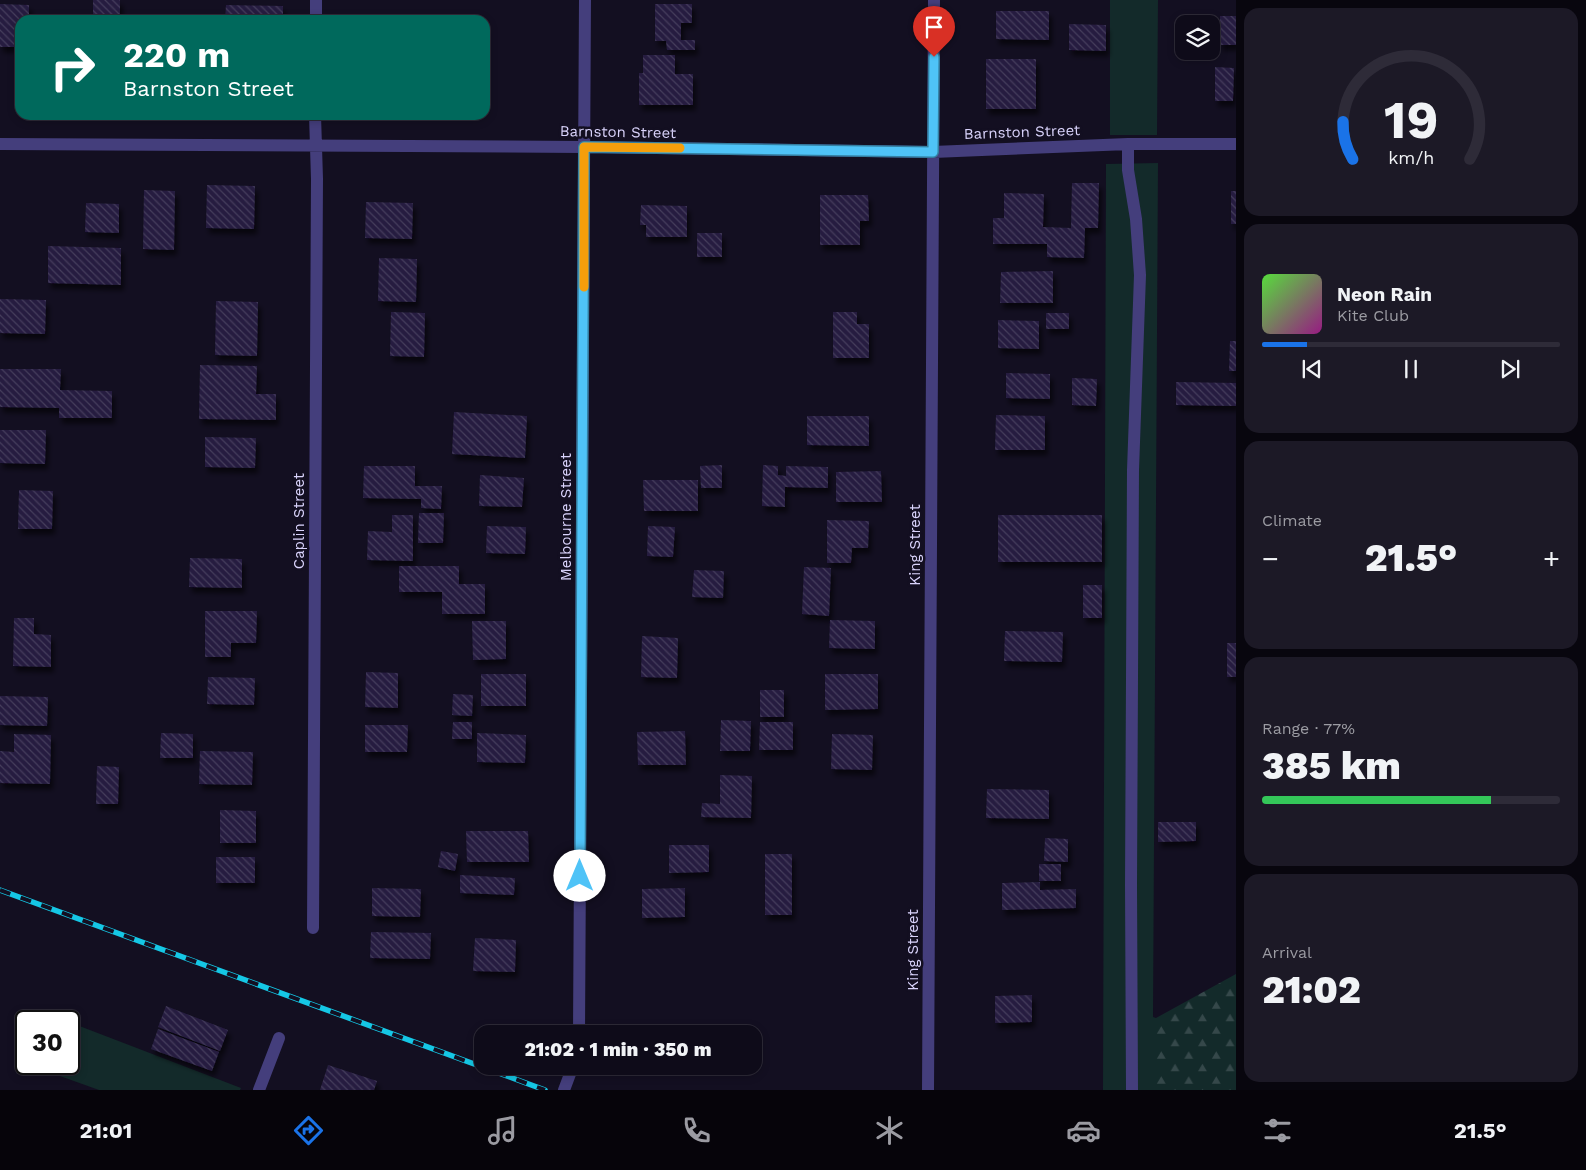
<!DOCTYPE html>
<meta charset="utf-8">
<style>
body{margin:0;font-family:"Work Sans",sans-serif;background:#1c1926;color:#f1f3f6;height:100vh;display:flex;flex-direction:column;font-size:19px;white-space:nowrap}
*{box-sizing:border-box;margin:0}
p{font-size:16px;color:#9b9ba2}
.icon{flex:none;width:28px;height:28px;fill:none;stroke:currentColor;stroke-width:2;stroke-linecap:round;stroke-linejoin:round}
.map{position:relative;flex:1;overflow:hidden}
.sheet{display:flex;flex-direction:column;gap:8px;padding:8px;background:#08060e;width:350px}
.sheet>*{flex:none}
.guide{position:absolute;left:15px;top:15px;width:475px;height:105px;border-radius:15px;box-shadow:0 2px 8px #0003,0 0 0 1px #2e2b38;background:#00695c;color:#fff;overflow:hidden}
.controls{position:absolute;left:1175px;top:15px;display:grid;gap:10px}
.controls a{display:grid;place-items:center;width:45px;height:45px;border-radius:10px;background:#0e0b19;box-shadow:0 2px 8px #0003,0 0 0 1px #2e2b38;font-size:25px}
.speed{position:absolute;left:15px;top:1010px;display:flex;gap:10px;font-size:25px;font-weight:700;text-align:center}
.speed>*{display:grid;place-content:center;width:65px;height:65px;border-radius:50%;background:#0e0b19;box-shadow:0 2px 8px #0003,0 0 0 1px #2e2b38;line-height:1}
.speed .limit{border:2px solid #111;border-radius:8px;background:#fff;color:#111}
.pin{position:absolute;display:grid;place-items:center;width:42px;height:42px;color:#fff;margin:-51px -21px;border-radius:50% 50% 50% 0;rotate:-45deg;box-shadow:0 0 5px #0007}
.pin .icon{rotate:45deg}
.me{position:absolute;width:55px;margin:-28px;rotate:0deg;stroke-linejoin:round;filter:drop-shadow(0 0 4px #0008)}
.turn{display:flex;align-items:center;gap:18px;height:105px;padding:0 25px;font-size:22px}
.turn .icon{width:65px;height:65px;stroke-width:2.5}
.turn b{display:block;font-size:35px;line-height:42px}
.big{font-size:38px;font-weight:800;line-height:1.1}
.sheet .widget{flex:1;display:flex;flex-direction:column;justify-content:center;gap:8px;min-width:0;padding:0 18px;border-radius:15px;background:#1c1926}
.sheet .dial{align-items:center;gap:0}
.dial svg{height:130px;overflow:visible;fill:none;stroke:#2e2b38;stroke-width:7;stroke-linecap:round;text-anchor:middle}
.dial text{fill:#f1f3f6;stroke:none}
.song{display:flex;align-items:center;gap:15px}
.cover{width:60px;height:60px;border-radius:8px;background:linear-gradient(135deg,hsl(110 70% 55%),hsl(310 70% 35%))}
.played{height:5px;border-radius:2px;background:linear-gradient(90deg,#1a73e8 15%,#2e2b38 15%)}
.keys{display:flex;justify-content:space-around;direction:ltr}
.heat{display:flex;justify-content:space-between;align-items:center;font-size:28px;direction:ltr}
.charge{height:8px;border-radius:4px;background:linear-gradient(90deg,#34c759 77%,#2e2b38 0)}
.trip{position:absolute;left:474px;top:1025px;width:288px;height:50px;border-radius:15px;background:#0e0b19;box-shadow:0 2px 8px #0003,0 0 0 1px #2e2b38;font-weight:800;line-height:50px;text-align:center}
.menu{display:flex;height:80px;justify-content:space-around;align-items:center;background:#06040a;color:#9b9ba2}
.menu .icon{width:35px;height:35px}
.menu .on{color:#1a73e8}
.menu b{font-size:22px;color:#f1f3f6}
main{display:flex;flex:1;min-height:0}
.map>svg:first-child{display:block}
.green{fill:#132a2a}
.forest{fill:url(#forest-firs)}
.building{fill:url(#building-back-hatch);filter:url(#shadow)}
.lines{fill:none;stroke-linecap:round;stroke-linejoin:round}
.minor{stroke:#443e7c;stroke-width:12}
.rail-casing{stroke:#15c7e5;stroke-width:5.5}
.rail{stroke:#130f21;stroke-width:4;stroke-dasharray:11;stroke-linecap:butt}
.route-casing{stroke:#337fa1;stroke-width:12}
.route{stroke:#4fc3f7;stroke-width:9}
.slow{stroke:#f59e0b;stroke-width:9}
.labels{text-anchor:middle;stroke-width:5;stroke-linejoin:round;paint-order:stroke}
.street-label{font-size:15px;fill:#d9d3fb;stroke:#130f21}
</style>
<main>
<div class="map">
<svg width="1236" height="1090" viewBox="0 0 1236 1090">
<defs>
<pattern id="forest-firs" width="22" height="20" patternUnits="userSpaceOnUse" patternTransform="scale(1.25)"><rect width="22" height="20" fill="#132a2a"/><path d="M5 1l3.5 6h-7zM16 11l3.5 6h-7z" fill="#35484a"/></pattern>
<pattern id="building-back-hatch" width="6" height="6" patternUnits="userSpaceOnUse" patternTransform="scale(1.25)"><rect width="6" height="6" fill="#261d40"/><path d="M-1 5l2 2M0 0l6 6M5-1l2 2" fill="none" stroke="#453d5c"/></pattern>
<filter id="shadow"><feDropShadow dx="3" dy="5.5" stdDeviation="2.5" flood-color="#0009"/></filter>
</defs>
<rect width="100%" height="100%" fill="#130f21"/>
<path class="green" d="M1110,0H1158L1157,135H1110Z
M1158,163L1153,1017L1156,1018V1090H1103L1106,164Z
M69,1022L241,1088L240,1090H99L46,1071L48,1064H69Z"/>
<path class="forest" d="M1236,974V1090H1156V1018Z"/>
<path class="building" d="M93,0H120V20H93Z
M0,4L29,5V20H20V47H0Z
M655,4H692V23H681V40H695V50H667L666,41H655Z
M226,5L283,6V20H225Z
M996,11H1049V40L996,39Z
M377,14L419,15V20H377Z
M1220,16H1236V45H1220Z
M1069,24L1106,25V51L1069,50Z
M643,55H675V74H693V105H639V73H643Z
M986,59H1036V109H986Z
M1215,67L1234,68L1233,101H1215Z
M1072,183H1099L1098,228H1085L1084,258L1047,257V244H993V218H1004V193L1044,194L1043,227L1071,228Z
M207,185L255,186L254,229L206,228Z
M144,190L175,191L174,250L143,249Z
M1231,191H1236V224H1231Z
M820,195H868L869,221H860V245H820Z
M366,202L413,203L412,239L365,238Z
M86,203L119,204V233L85,232Z
M641,205L687,206V237H646V225H640Z
M697,233H722V257H697Z
M48,246L121,248V285L48,283Z
M379,258L417,259L416,302L378,301Z
M1053,271V303H1000L1001,272Z
M0,299L46,300L45,334L0,333Z
M216,301L258,302L257,356L215,355Z
M391,312L425,313L424,357L390,356Z
M833,312H857V324H869V358H833Z
M1046,313H1069V329H1046Z
M998,320L1039,321V349L998,348Z
M1230,341H1236V371H1229Z
M200,365L257,366L256,394H276V420L199,419Z
M0,369H61L60,390L112,391V418H59V408L0,407Z
M1006,373L1050,374V399L1006,398Z
M1072,378L1097,379L1096,406L1072,405Z
M1176,382L1236,383V406L1176,405Z
M454,412L527,416L525,458L452,454Z
M996,415L1045,416V450H995Z
M807,416H869V446L807,445Z
M0,430H46L45,464L0,463Z
M205,437L256,438L255,468L205,467Z
M722,465V488H701L700,466Z
M763,465L778,466V475L786,476V466L828,467V488L785,487V507L762,506Z
M364,466H415V486H442L441,509L421,508V499L363,498Z
M881,471L882,502H836V472Z
M480,475L524,478L522,507L479,506Z
M643,480H698V511H644Z
M19,490L53,491L52,529H18Z
M419,513H444L443,543H418Z
M392,515H413V561L367,560L368,531L392,532Z
M998,515H1102V562H998Z
M827,520L869,521L868,548H852L851,563H827Z
M487,526L526,527L525,554L486,553Z
M648,526L675,527L673,557L647,556Z
M190,558L242,559V588L189,587Z
M399,566H459V584H485V614H442V592H399Z
M804,567L831,568L829,616L802,614Z
M694,570L724,571L723,598L692,597Z
M1083,585H1102V618H1083Z
M205,611H257L256,643H231V657H205Z
M14,618H34V634L51,635V667L13,666Z
M830,620L875,621V649L829,648Z
M472,621H506V659L473,660Z
M1005,631L1063,632L1062,662L1004,661Z
M642,636L678,638L677,678L641,677Z
M1227,643H1236V677H1227Z
M366,672L398,673V708L365,707Z
M481,674H526V706H481Z
M825,674H878V709L825,710Z
M208,677L255,678L254,705L207,704Z
M760,690H784V717H760Z
M453,694L473,695L472,716L452,715Z
M0,696L48,697L47,726L0,725Z
M721,720L751,721L750,751H720Z
M453,722H472V739H452Z
M760,722H793V750H759Z
M365,725H408L407,752H365Z
M685,731L686,765H638L637,732Z
M161,733L193,734V758H160Z
M477,733L526,735L525,763L477,762Z
M14,734L51,735L50,784L0,783V751L14,752Z
M832,734L873,735L872,770L831,769Z
M200,751L253,752L252,785L199,784Z
M97,766L119,767L118,804H96Z
M720,775L752,776L751,818L701,817L702,803L720,804Z
M987,789L1049,790V819L986,818Z
M220,810L256,811V843H220Z
M1158,822H1196V841L1158,842Z
M466,831H528L529,862H467Z
M1045,838L1068,839V862L1044,861Z
M669,845H709V872L669,873Z
M441,851L458,854L455,871L438,867Z
M765,854H792V915H765Z
M216,857H255V883H216Z
M1039,864H1061V881H1039Z
M460,875L515,878L514,895L460,893Z
M1040,882V890L1076,889V908L1002,910V883Z
M372,888L421,889L420,917L372,916Z
M685,888V917L642,918V889Z
M371,932L431,933L430,959L370,958Z
M475,938L516,940L515,972L473,971Z
M1032,995V1022L995,1023V996Z
M166,1006L228,1030L220,1051L158,1027Z
M158,1029L219,1052L212,1071L151,1049Z
M328,1065L377,1081L374,1090H320Z"/>
<g class="lines">
<path class="minor" d="M316,20V0
M0,144L584,147L933,152L1128,144H1236
M1128,144V170L1136,219L1140,275L1133,470L1131,885L1132,1090
M313,928L317,179L315,115
M579,1034L585,0
M259,1090L279,1038
M564,1090L573,1066
M928,1090L934,0"/>
<g class="rail-casing">
<path id="rail" d="M0,890L545,1090"/>
</g>
<use href="#rail" class="rail"/>
</g>
<g class="lines">
<g class="route-casing">
<path id="route" d="M580,876L584,147L933,152L934,57"/>
</g>
<use href="#route" class="route"/>
<path class="slow" d="M584,287V147L680,148"/>
</g>
<g class="labels">
<g class="street-label">
<text transform="translate(618 132) rotate(1)" y="5">Barnston Street</text>
<text transform="translate(1022 132) rotate(-2)" y="5">Barnston Street</text>
<text transform="translate(566 517) rotate(-90)" y="5">Melbourne Street</text>
<text transform="translate(299 521) rotate(-90)" y="5">Caplin Street</text>
<text transform="translate(915 545) rotate(-90)" y="5">King Street</text>
<text transform="translate(913 950) rotate(-90)" y="5">King Street</text>
</g>
</g>
</svg>
<div class="controls">
<a><svg class="icon" aria-label="layers" viewBox="0 0 24 24"><path d="M12 4l9 5-9 5-9-5zM3 14l9 5 9-5"/></svg></a>
</div>
<div class="speed"><div class="limit">30</div></div>
<div class="pin" style="left:934px;top:57px;background:#d93025"><svg class="icon" aria-label="arrive" viewBox="0 0 24 24"><path d="M6 21V4h12l-3 4 3 4H6"/></svg></div>
<svg class="me" style="left:580px;top:876px" viewBox="-20 -20 40 40"><circle r="19" fill="#fff"/><path d="M0-13L10 11 0 6-10 11z" fill="#4fc3f7"/></svg>
<div class="trip">21:02 · 1 min · 350 m</div>
<div class="guide">
<div class="turn"><svg class="icon" aria-label="right" viewBox="0 0 24 24"><path d="M7 20v-9h11M14 6l5 5-5 5"/></svg><div><b>220 m</b>Barnston Street</div></div>
</div>
</div>
<section class="sheet">
<div class="widget dial"><svg viewBox="0 0 100 80">
<path d="M14 69A42 42 0 1 1 86 69"/>
<path d="M14 69A42 42 0 0 1 8 46" stroke="#1a73e8"/>
<text x="50" y="56" font-size="32" font-weight="700">19</text>
<text x="50" y="72" font-size="11">km/h</text>
</svg></div>
<div class="widget">
<div class="song"><i class="cover"></i><div><b>Neon Rain</b><p>Kite Club</p></div></div>
<div class="played"></div>
<div class="keys"><svg class="icon" aria-label="previous" viewBox="0 0 24 24"><path d="M18 5L8 12l10 7zM5 5v14"/></svg><svg class="icon" aria-label="pause" viewBox="0 0 24 24"><path d="M8 5v14M16 5v14"/></svg><svg class="icon" aria-label="next" viewBox="0 0 24 24"><path d="M6 5l10 7-10 7zM19 5v14"/></svg></div>
</div>
<div class="widget"><p>Climate</p>
<div class="heat"><a>−</a><b class="big">21.5°</b><a>+</a></div>
</div>
<div class="widget"><p>Range · 77%</p><b class="big">385 km</b><div class="charge"></div></div>
<div class="widget"><p>Arrival</p><b class="big">21:02</b></div>
</section>
</main>
<nav class="menu">
<b>21:01</b>
<svg class="icon on" aria-label="directions" viewBox="0 0 24 24"><path d="M12 3l9 9-9 9-9-9zM9 14v-3h6M13 9l2 2-2 2"/></svg>
<svg class="icon" aria-label="music" viewBox="0 0 24 24"><path d="M9 18V5l10-2v13"/><circle cx="6" cy="18" r="3"/><circle cx="16" cy="16" r="3"/></svg>
<svg class="icon" aria-label="phone" viewBox="0 0 24 24"><path d="M5 4h4l2 5-3 2q2 4 5 5l2-3 5 2v4C11 20 4 13 5 4z"/></svg>
<svg class="icon" aria-label="climate" viewBox="0 0 24 24"><path d="M12 3v18M4 7l16 10M4 17L20 7"/></svg>
<svg class="icon" aria-label="car" viewBox="0 0 24 24"><path d="M5 17H2v-5l4-1 3-4h7l3 4 3 1v5h-3M9 17h6M6 11h13"/><circle cx="7" cy="17" r="2"/><circle cx="17" cy="17" r="2"/></svg>
<svg class="icon" aria-label="filters" viewBox="0 0 24 24"><path d="M4 7h16M4 17h16"/><circle cx="9" cy="7" r="2"/><circle cx="15" cy="17" r="2"/></svg>
<b>21.5°</b>
</nav>
